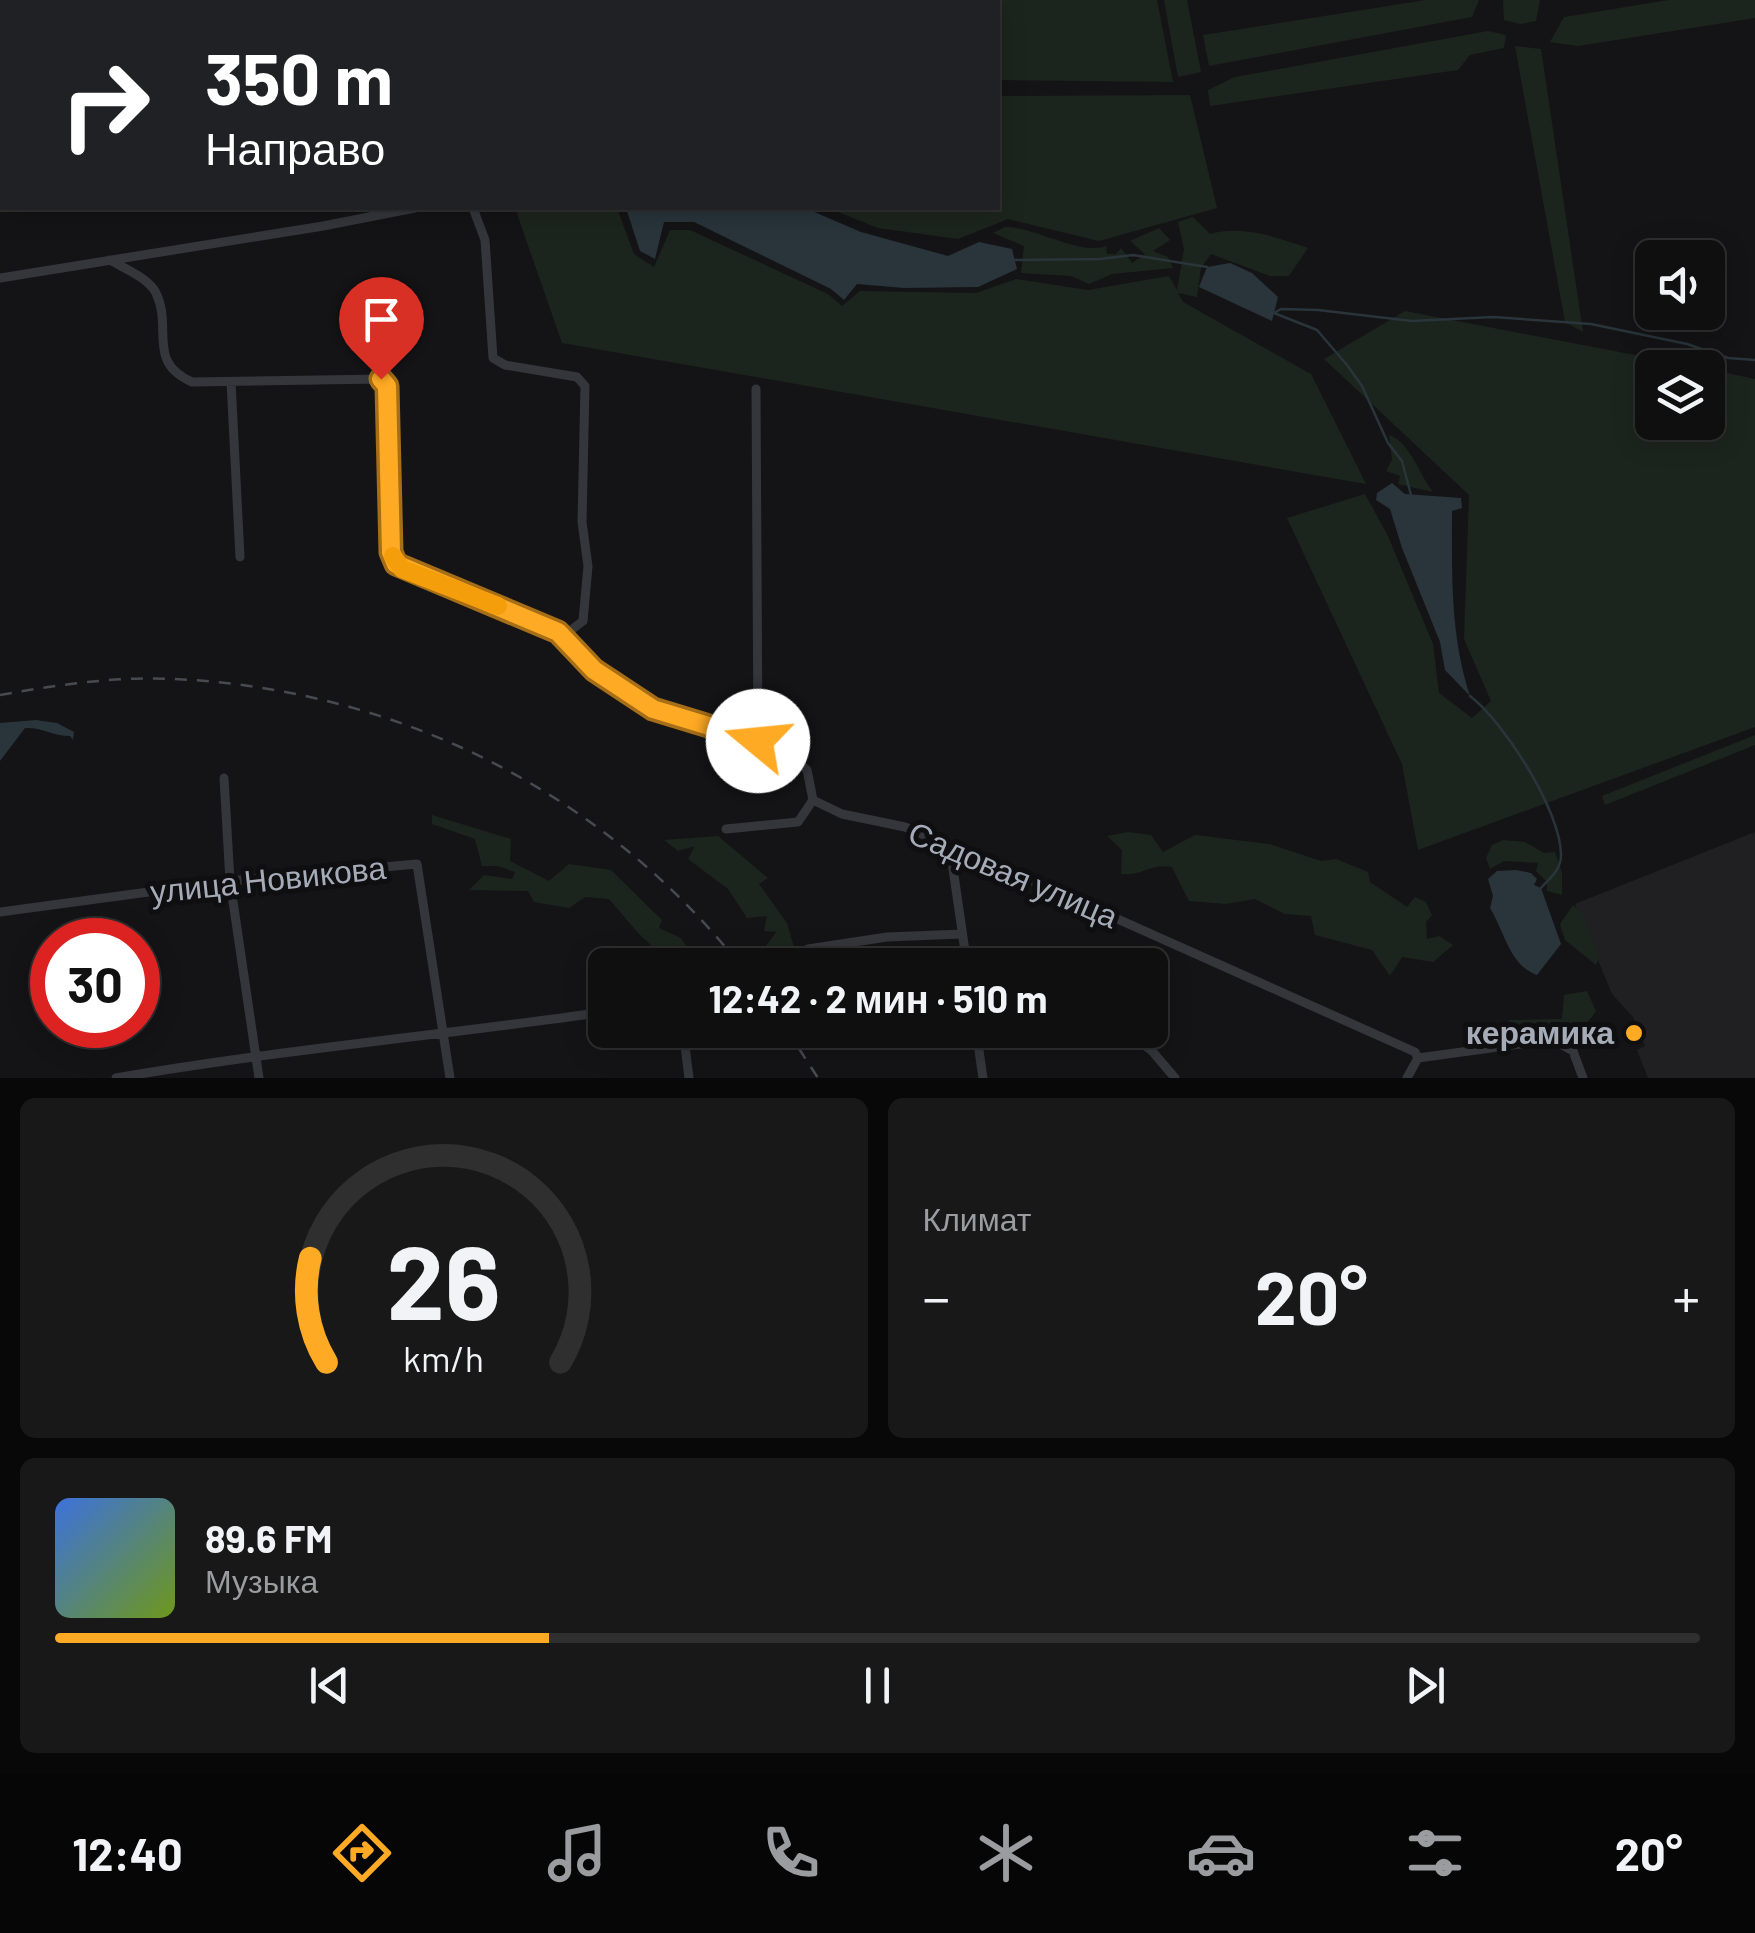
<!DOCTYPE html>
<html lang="ru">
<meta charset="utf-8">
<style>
body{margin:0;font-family:Barlow,sans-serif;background:#181819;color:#f1f3f6;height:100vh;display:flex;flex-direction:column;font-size:38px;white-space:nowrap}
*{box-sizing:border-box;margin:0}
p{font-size:32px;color:#9b9c9f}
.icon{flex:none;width:55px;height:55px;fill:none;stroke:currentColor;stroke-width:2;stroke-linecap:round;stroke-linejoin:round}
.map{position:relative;height:1078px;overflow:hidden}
.details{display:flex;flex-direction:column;gap:20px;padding:20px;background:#080809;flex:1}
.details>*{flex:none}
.hud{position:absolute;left:0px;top:0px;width:1000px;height:210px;box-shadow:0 5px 25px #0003,0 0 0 2px #2f2f30;background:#202124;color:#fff;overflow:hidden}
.tools{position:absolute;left:1635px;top:240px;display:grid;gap:20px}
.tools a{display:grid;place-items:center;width:90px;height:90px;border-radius:15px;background:#0f0f10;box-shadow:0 5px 25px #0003,0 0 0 2px #2f2f30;font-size:50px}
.speed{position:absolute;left:30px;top:918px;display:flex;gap:20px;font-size:50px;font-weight:700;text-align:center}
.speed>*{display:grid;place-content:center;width:130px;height:130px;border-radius:50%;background:#0f0f10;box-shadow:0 5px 25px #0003,0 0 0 2px #2f2f30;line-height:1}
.speed .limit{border:15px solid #d22;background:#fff;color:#111}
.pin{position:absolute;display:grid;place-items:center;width:85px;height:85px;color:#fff;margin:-102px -42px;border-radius:50% 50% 50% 0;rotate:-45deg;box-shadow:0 0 10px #0007}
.pin .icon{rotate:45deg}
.me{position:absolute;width:110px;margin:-55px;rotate:287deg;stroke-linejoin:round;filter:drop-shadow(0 0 8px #0008)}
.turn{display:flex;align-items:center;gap:35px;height:210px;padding:0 40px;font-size:45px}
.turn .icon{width:130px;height:130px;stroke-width:2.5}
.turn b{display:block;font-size:70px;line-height:85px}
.big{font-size:75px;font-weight:700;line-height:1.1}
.details .widget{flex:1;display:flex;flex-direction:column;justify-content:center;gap:15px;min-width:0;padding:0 35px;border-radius:15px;background:#181819}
.details .dial{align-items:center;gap:0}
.dial svg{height:260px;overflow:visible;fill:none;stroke:#2f2f30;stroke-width:7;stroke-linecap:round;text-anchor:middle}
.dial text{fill:#f1f3f6;stroke:none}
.song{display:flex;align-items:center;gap:30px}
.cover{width:120px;height:120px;border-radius:15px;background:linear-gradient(135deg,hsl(220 70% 55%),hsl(80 70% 35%))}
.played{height:10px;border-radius:5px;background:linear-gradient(90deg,#ffaa24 30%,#2f2f30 30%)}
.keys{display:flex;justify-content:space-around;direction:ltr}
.heat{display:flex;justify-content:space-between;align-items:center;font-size:55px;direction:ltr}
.details .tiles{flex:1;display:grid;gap:20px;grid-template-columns:1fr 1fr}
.widget:last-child{grid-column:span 2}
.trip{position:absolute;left:588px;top:948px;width:580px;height:100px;border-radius:15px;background:#0f0f10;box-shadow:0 5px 25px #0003,0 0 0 2px #2f2f30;font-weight:700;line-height:100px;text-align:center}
.menu{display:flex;height:160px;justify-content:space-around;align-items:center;background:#060606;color:#9b9c9f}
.menu .icon{width:70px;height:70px}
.menu .selected{color:#ffaa24}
.menu b{font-size:45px;color:#f1f3f6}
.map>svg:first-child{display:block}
.built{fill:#202023}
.green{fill:#1c251d}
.water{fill:#29343b}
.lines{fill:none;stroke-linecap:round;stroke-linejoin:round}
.stream{stroke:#29343b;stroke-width:2.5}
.minor{stroke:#35363c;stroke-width:9}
.rail{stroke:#484a51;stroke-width:2.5;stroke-dasharray:12 10;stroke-linecap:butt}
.route-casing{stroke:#a66e17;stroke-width:25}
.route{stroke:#ffaa24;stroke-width:18}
.slow{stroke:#f59e0b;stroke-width:18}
.poi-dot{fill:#ffaa24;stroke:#0f0f11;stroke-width:4}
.labels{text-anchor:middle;stroke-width:10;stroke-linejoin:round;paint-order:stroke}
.street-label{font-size:32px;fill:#a5acb8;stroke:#0f0f11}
.poi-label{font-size:32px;font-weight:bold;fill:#a5acb8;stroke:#0f0f11;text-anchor:end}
</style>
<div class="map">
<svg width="1755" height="1078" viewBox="0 0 1755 1078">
<rect width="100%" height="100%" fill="#141416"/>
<path class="built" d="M1755,832V1078H1648L1637,1050L1645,1046L1633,1017L1612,994L1575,904Z"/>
<path class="green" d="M810,0H1157L1173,82L998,80V2H808Z
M1164,0H1187L1201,72L1178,77Z
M1426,0H1479L1472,17L1209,66L1203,35Z
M1503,0H1540L1536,21L1520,24L1504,20Z
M1669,0H1755V18L1578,46L1550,42L1564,17Z
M1488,31L1506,35L1504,48L1470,55L1458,70L1210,106L1208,90L1235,77Z
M1515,46L1541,49L1583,332L1565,322Z
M1190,95L1217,208L1099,241L1008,219L958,239L878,228L828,208H998V96Z
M515,208H617L634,254L654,267L670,230H690L828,294L842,306L860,291L976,293L1016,279L1088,290L1169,276L1177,290L1184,249L1178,222L1193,217L1210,234C1243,225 1276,237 1308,248L1289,276H1270L1211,254L1201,268L1197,297L1178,293L1183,302L1311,374L1366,484L562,343Z
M1005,227C1037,227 1079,256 1106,246L1107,254H1116L1121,248L1132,263L1145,254L1130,241L1159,228L1170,240L1153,251L1168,257L1173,268L1112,274L1089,284L1071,276L1021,273L1024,246L993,233Z
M1405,311L1698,367L1652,368V422H1708V369L1755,379V727L1418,850L1402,764L1287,518L1365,494L1388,536L1433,644L1439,693L1472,718L1491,701L1464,639L1469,495L1324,359Z
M1389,435C1410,442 1419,474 1433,492L1398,484L1400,476L1386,471L1392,460Z
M1755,735V745L1605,805L1602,796Z
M432,815L511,839L510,861L549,881L569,864L611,870L662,920L659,928L681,938L699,965H672L639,934L609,899L585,897L569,908L534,902L528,891L469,890L484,875L512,879L515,872L498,866H482L475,839L432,824Z
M1128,832L1151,835L1163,852L1195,835L1269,844L1321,861L1336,859L1368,872L1370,882L1407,907L1415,897L1426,902L1432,915L1426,922L1427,939L1439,936L1453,945L1433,962L1402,957L1390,976L1372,950L1315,935L1311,916L1285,914L1255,899L1226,904L1189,901L1172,867C1151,863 1143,876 1121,874L1122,850L1107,836Z
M718,836L768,878L759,884L787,923L798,961L805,965H783L766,946L776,932L764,931L767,916L747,918L728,889L688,859L695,846L678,851L664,840Z
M1503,840L1525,842L1544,853L1555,852L1562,873V895L1547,891V882L1536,871L1538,863L1504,861L1490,869L1486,858L1492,845Z
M1573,905L1583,914L1599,958L1596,965L1565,940L1560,924Z
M1587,991L1596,1011C1579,1040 1536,1038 1506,1034L1509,1020L1562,1019L1564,995Z"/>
<path class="water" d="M626,208H805L861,232L948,256L979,242L1012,249L1017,269L978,287L904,288L857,284L844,300L831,289L694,222H664L655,259L640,251Z
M1230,263L1252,273L1278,297L1272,321L1199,287L1207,267Z
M1392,483L1405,494L1461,498L1462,508L1452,511C1452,575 1450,634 1470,696L1445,670L1440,642L1402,548L1390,509L1376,500L1377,493Z
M36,720L57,723L74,732L73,740L70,736C52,736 42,727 25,728L0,761V723Z
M1516,870L1531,873L1537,879L1534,885L1541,888L1561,944L1537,975C1510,966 1504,931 1490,908L1493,896L1488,879L1497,871Z"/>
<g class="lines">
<path class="stream" d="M537,0L538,2
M25,2L31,0
M0,14L2,13
M1015,260L1100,259L1133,255L1207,267
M1274,313L1281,309L1318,310L1412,321L1493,317L1591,324L1687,344L1728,358L1755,360
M1274,313L1317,330L1347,365L1362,386L1388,443L1402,461L1411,495
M1470,696C1504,722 1561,811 1561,855C1561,870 1550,878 1541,888"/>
<path class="minor" d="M415,0V2
M473,208L485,240L493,358L505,365L577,377L585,386L582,522L588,566L583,621L562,637
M110,260C123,268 149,278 156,293C173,328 146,362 192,382L381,379L387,387L391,552L403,569L533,619L558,632L594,670L653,709L758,741L789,755L807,770L813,800L798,822L726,829
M0,278L323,226L415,208
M231,382L240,557
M756,389L758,741
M224,778L230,881L259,1078
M813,800L842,814L905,827L1017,874L1415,1052L1418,1058L1542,1041L1559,1043L1573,1051L1583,1078
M950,848L967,965
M0,912L230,881L417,864L450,1078
M808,949L887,937L962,934
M683,1030L689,1078
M976,1030L983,1078
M1125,1030L1152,1051L1175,1078
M116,1078C279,1050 442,1035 605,1012
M1407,1078L1418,1058"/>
<path class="rail" d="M0,695C57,685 116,676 174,679C396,689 602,791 740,965
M787,1030L818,1078"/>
</g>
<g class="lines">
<g class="route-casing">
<path id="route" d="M381,379L387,386L391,552L396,564L558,632L594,670L653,709L758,741"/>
</g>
<use href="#route" class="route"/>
<path class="slow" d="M393,556L402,569L498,606"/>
</g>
<circle class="poi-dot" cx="1634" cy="1033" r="10"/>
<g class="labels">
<g class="street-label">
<text transform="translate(1013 875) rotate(23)" y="11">Садовая улица</text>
<text transform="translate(268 880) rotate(-6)" y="11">улица Новикова</text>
</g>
<g class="poi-label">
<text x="1614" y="1044">керамика</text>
</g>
</g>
</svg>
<div class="tools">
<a><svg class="icon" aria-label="sound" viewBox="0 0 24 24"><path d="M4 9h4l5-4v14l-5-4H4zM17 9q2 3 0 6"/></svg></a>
<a><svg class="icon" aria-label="layers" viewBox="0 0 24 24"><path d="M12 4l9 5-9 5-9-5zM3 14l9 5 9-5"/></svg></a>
</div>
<div class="speed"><div class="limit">30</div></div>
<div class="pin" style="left:381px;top:379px;background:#d93025"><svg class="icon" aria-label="arrive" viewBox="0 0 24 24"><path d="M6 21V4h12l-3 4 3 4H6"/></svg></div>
<svg class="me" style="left:758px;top:741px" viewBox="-20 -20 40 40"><circle r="19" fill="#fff"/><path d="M0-13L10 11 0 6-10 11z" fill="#ffaa24"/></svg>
<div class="trip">12:42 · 2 мин · 510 m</div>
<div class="hud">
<div class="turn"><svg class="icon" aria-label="right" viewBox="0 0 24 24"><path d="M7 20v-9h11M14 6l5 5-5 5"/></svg><div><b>350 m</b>Направо</div></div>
</div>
</div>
<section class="details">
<div class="tiles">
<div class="widget dial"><svg viewBox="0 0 100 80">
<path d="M14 69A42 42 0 1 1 86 69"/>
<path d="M14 69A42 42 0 0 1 9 37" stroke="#ffaa24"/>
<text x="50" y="56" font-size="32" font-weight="700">26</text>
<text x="50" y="72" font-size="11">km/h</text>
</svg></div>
<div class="widget"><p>Климат</p>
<div class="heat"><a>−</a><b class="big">20°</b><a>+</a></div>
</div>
<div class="widget">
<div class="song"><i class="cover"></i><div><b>89.6 FM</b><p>Музыка</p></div></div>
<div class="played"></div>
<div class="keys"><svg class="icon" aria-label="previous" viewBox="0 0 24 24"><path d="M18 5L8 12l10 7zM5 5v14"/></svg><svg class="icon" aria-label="pause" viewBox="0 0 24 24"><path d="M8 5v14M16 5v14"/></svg><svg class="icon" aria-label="next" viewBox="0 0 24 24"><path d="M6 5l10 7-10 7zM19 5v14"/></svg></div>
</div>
</div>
</section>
<nav class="menu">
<b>12:40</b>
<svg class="icon selected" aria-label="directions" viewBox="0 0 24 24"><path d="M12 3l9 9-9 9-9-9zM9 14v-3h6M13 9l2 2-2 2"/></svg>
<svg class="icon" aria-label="music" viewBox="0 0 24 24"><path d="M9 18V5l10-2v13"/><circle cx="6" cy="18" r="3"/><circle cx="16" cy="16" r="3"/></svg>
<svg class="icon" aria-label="phone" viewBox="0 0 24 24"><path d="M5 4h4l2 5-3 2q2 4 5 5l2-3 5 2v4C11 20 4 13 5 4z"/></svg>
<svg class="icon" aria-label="climate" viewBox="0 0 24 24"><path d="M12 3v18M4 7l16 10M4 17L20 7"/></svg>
<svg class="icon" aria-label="car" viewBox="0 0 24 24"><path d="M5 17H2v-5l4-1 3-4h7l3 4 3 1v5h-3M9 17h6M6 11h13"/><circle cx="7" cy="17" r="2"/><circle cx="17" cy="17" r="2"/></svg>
<svg class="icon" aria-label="filters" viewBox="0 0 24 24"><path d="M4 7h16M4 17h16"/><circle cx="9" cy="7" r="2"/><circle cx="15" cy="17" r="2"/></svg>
<b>20°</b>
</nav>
